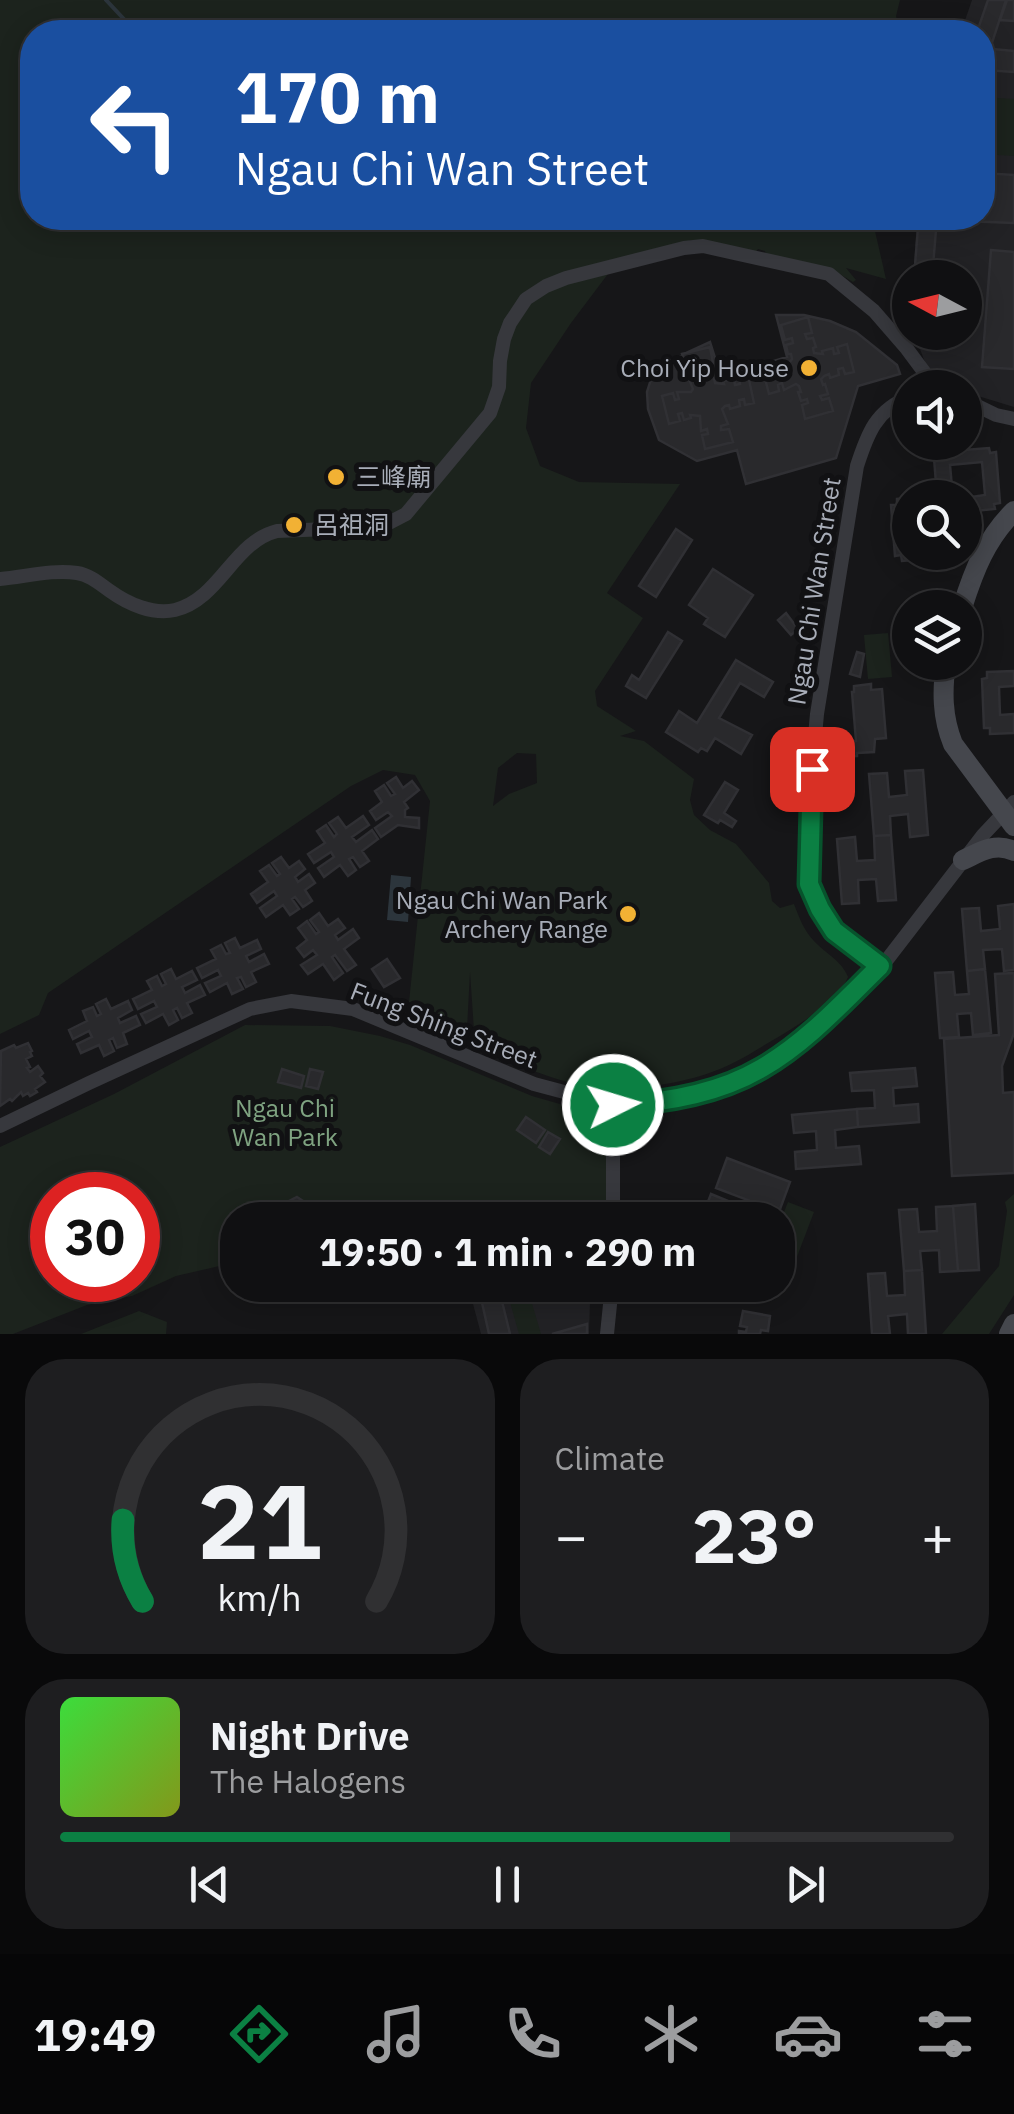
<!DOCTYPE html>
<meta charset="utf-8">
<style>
body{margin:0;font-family:"IBM Plex Sans","Noto Sans TC",sans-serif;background:#1e1e20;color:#f1f3f6;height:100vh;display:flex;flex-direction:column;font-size:38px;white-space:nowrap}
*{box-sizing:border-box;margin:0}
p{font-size:32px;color:#9c9d9f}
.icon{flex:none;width:55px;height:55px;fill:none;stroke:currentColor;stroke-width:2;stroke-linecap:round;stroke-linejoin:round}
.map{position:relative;height:1334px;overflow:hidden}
.side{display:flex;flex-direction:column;gap:25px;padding:25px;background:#09090a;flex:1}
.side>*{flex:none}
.guide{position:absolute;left:20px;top:20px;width:975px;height:210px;border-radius:40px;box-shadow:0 5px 25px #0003,0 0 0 2px #303032;background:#1a4fa0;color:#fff;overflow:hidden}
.needle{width:65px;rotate:277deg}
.tools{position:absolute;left:892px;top:260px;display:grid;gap:20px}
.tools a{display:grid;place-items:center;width:90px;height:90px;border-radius:50%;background:#101012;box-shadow:0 5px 25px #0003,0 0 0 2px #303032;font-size:50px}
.speed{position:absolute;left:30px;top:1172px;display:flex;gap:20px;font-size:50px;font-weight:700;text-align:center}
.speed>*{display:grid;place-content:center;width:130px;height:130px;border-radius:50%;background:#101012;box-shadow:0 5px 25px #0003,0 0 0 2px #303032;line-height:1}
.speed .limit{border:15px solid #d22;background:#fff;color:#111}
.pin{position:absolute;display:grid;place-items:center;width:85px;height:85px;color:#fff;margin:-42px;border-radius:20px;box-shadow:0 5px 15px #0006}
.me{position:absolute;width:110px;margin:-55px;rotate:85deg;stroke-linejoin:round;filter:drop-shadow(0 0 8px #0008)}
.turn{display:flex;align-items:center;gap:35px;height:210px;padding:0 50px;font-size:45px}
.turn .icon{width:130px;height:130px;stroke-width:2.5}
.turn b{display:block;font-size:70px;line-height:85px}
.big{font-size:75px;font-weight:800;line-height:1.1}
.side .card{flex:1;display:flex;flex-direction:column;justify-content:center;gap:15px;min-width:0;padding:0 35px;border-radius:40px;background:#1e1e20}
.side .dial{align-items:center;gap:0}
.dial svg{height:260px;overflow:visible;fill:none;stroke:#303032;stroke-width:7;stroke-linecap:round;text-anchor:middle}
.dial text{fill:#f1f3f6;stroke:none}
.song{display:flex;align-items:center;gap:30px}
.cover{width:120px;height:120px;border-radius:15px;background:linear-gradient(135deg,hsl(120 70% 55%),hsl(70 70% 35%))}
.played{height:10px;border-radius:5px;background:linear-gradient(90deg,#0b8043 75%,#303032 75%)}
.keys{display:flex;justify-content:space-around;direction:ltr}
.heat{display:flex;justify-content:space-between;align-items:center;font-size:55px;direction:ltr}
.side .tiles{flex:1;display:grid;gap:25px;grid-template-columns:1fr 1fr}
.card:last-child{grid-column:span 2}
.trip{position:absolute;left:220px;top:1202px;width:575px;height:100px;border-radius:40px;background:#101012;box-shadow:0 5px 25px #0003,0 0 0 2px #303032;font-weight:800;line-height:100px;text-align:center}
.tab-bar{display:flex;height:160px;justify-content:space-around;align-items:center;background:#060607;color:#9c9d9f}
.tab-bar .icon{width:70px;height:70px}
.tab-bar .selected{color:#0b8043}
.tab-bar b{font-size:45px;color:#f1f3f6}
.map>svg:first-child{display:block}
.built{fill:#222225}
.green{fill:#1c231d;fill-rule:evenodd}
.water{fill:#2c353c}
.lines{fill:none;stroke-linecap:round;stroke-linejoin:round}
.stream{stroke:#2c353c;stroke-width:4}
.building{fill:#29292c;stroke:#303034;stroke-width:2.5}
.street{stroke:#37383d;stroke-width:14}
.secondary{stroke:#45474d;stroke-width:20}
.route-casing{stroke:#07532c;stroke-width:25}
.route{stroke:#0b8043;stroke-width:18}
.poi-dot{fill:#f2b134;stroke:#111113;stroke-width:4}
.labels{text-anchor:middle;stroke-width:10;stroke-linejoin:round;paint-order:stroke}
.poi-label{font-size:25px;fill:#a8adb8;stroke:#111113;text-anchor:end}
.street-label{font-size:25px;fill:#a8adb8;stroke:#111113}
.park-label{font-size:25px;fill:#7fa381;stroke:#111113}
</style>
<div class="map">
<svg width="1014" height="1334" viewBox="0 0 1014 1334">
<rect width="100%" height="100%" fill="#161618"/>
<path class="built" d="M972,0H1014V407L965,392V388L952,387L932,381L914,333L965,332V278L913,277L917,221L906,218H982V32H961Z
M468,1285H508L590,1301L589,1334H481Z"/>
<path class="green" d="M0,0H900L896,16L900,32H32V218H872L886,279L846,268L856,280L853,282L838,273L767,257L765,251L758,249L755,253L692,240L617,262L571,323L531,383L526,428L540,466L579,482L680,484L607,593L643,618L595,691L597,706L636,731L620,736L644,741L694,779L690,800L694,815L710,830L736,844L769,883L772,901L780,908L794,904C799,917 804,931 814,941C825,953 842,961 848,977C839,1000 801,1023 780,1036C764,1045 749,1055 733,1063C689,1085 624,1094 576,1084C541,1076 507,1060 475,1045L470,972L467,1029L409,1002L430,801L415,775L383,770L351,786L48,993L39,1015L0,1034ZM517,753L536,754L537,783L509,794L493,806L498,768Z
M982,97L1014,99V156L983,154Z
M888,633L892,677L868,679L864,635Z
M245,1025L330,1026L380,1036L410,1045L532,1096L598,1115L608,1129L606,1220H238L237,1262L176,1276L132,1296L87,1305L13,1334H0V1147L114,1094ZM52,1195H138V1280H52Z
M1014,1194V1295L989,1334H942L999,1266L1007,1211L1005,1202Z
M788,1202L814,1212L795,1262L778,1255V1227Z
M528,1290L541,1334H519L508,1295Z
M139,1311L167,1322L166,1334H81Z"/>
<path class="water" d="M391,875L411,877L408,922L387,920Z"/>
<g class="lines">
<path class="stream" d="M106,0L136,32"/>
</g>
<path class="building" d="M988,0H1006L990,49L982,48V32H977Z
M1007,0H1014V21L1000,20Z
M982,48L1014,51V72L985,70L982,76Z
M982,173L1014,175V223L938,220V218H982Z
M918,228L936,230L932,278H914Z
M991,250L1014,252V369L982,367Z
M776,315H804L830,321L856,332L897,365L900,374L858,386L836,458L746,484L737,450L697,461L659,440L648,409L647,392L652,376L662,364L710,342L721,377L787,357Z
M808,317L812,333L805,334L807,339L813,338L816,347L813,348L814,353L823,354L822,351L833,348L834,354L839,353L837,347L847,344L854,372L845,374L843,368L838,369L839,375L830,378L829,374L824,376L821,379L823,385L825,384L828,394L820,396L822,400L829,398L833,411L805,419L802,405L808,403L807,399L801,401L798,392H801L799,386L796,384L784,390L782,383L778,385L779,391L769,394L762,367L772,364L774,370L778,369L776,363L790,362L792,359L791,354H788L786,345L793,343L792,338L785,340L781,325Z
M928,332H961L960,344L928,341Z
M710,347L713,363L707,364L708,369L715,368L717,377L714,378L715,383L724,384L723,381L734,379L735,385L740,384L739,377L748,375L754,403L745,405L744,399L739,400L740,406L730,409L729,405L725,406L722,409L728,424L721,426V430L729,429L733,442L705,449L702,435L708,434L707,429L701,431L700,416L690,415L691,418L684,420L682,413L678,414L680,421L669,424L662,396L673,393L675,400L679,399L677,392H691L693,389L687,374L694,372L693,367L686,369L682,354Z
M989,448L990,453L996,452L1000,503L994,504L995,509L965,512L964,498L985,495L982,462L950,465L953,498H916L937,496L934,458L939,457V452Z
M910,498V513H906L910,552H952V557L902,561L901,555L895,556L891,505H897V499Z
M676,529L692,540L656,597L639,586Z
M713,569L753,595L725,637L704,624L708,618L689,605Z
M786,613L798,629L791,635L778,620Z
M668,632L682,641L646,698L626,686L632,675L639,680Z
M857,652L864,654L860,677L850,674Z
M736,660L773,682L764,697L740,683L719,718L752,735L741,754L715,738L707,751L701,748L698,752L666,732L679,711L697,723Z
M1014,671V686L999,687L1000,715L1014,714V733L990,734V728H984L982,679L987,678V672Z
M871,684V690L882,689L886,738L875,739L874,752L857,753V756L835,757L834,743L856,741L852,692H854V686Z
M923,770L928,835L910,837L908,814L890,816L891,835L874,836L869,774L887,773L889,797L907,795L905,771Z
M396,777L403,788L412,781L419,790L404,802L408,808L405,810V817L419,818V828L398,825L381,837L375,828L392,816L388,812L376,820L370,811L382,802L375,791L384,785L391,796L395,794L387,783Z
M725,782L738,790L724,813L736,821L732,827L720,820L718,823L704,815Z
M363,816L369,825L352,837L356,842L372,830L378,839L362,851L369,861L360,867L353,857L349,859L356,870L348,876L340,865L324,877L318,868L334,857L331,852L314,863L308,854L325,843L317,831L326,825L334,837L337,834L329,823L338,817L346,828Z
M891,835L896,900L878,901L876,879L858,880L859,903L842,904L837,839L855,837L857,861L875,860L874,836Z
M281,857L289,868L299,861L305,869L295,877L298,882L309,874L315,883L305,890L312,901L303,907L295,897L292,899L299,909L290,915L283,905L266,917L260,908L277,896L274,891L257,903L251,894L268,882L260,871L269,865L277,876L280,874L272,863Z
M1014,904V970L1004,971L1002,949L983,950L985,969L967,971L962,909L979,908L981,931L1000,929L998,906Z
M319,913L328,926L338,919L345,928L335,935L338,940L353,929L359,938L344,949L356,965L347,971L335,955L332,957L343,973L334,980L323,964L308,974L301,965L317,955L313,950L304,957L297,948L307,940L298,928L307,921L316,934L319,932L310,920Z
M235,938L240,948L257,940L261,949L246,956L249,962L264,954L269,964L251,972L256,982L246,987L241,977L237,978L243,989L232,994L227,983L210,992L205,983L221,976L218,970L202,978L197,968L216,959L211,950L221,945L226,954L230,953L225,943Z
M387,959L400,978L384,987L372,969Z
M171,969L176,979L192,971L197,980L182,987L185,993L200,985L205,995L187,1003L192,1013L182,1018L177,1008L173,1010L178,1020L169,1025L163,1014L146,1023L141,1014L157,1007L154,1001L138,1009L133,999L152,990L147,981L157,976L162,986L166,984L161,974Z
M985,969L991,1033L973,1035L971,1013L957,1014L959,1037L940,1038L935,973L953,972L955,995L969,994L967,971Z
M1014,973V1033L1002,1066L1003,1093L1014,1092V1173L952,1176L944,1039L999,1035L995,974Z
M106,999L111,1009L128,1001L132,1010L118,1018L120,1023L136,1016L140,1025L123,1033L127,1044L117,1048L113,1038L109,1040L114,1051L104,1056L99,1045L81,1053L77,1044L92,1037L89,1031L73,1039L69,1030L87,1021L83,1011L93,1007L97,1016L101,1014L96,1004Z
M28,1043L32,1051L30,1052L32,1056L26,1059L30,1067L27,1068L30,1072L38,1066L43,1073L40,1076L45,1082L35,1089L37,1092L30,1096L28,1093L23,1096L21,1092L12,1101L10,1099L0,1106L1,1051L14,1045L16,1048Z
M915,1068L917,1086L893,1088L894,1106L918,1104L919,1122L858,1127L857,1109L875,1108L874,1090L852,1091L850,1073Z
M282,1069L304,1076L301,1088L278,1082Z
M310,1069L323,1072L318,1089L306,1086Z
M857,1109L858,1127L835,1130L836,1148L859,1146L861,1164L796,1169L795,1152L817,1150L816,1131L794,1133L792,1115Z
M526,1117L545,1130L536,1143L517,1130Z
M548,1132L560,1139L550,1154L539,1147Z
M727,1158L790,1182L779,1212L716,1188Z
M711,1194L728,1201L723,1214L738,1220H705L709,1209L706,1207Z
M297,1197L306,1203V1214L296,1220L286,1213L287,1202Z
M975,1204L979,1270L958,1271L953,1206Z
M953,1206L958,1271L940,1272L939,1250L920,1251L922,1270L904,1271L899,1210L917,1209L919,1232L937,1231L936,1207Z
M922,1270L926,1334H908L907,1314L888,1316L890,1334H872L868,1274L885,1273L887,1296L905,1295L904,1271Z
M492,1285H498L510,1334H489L479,1289Z
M743,1311L770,1316L768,1331L761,1330L760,1334H739V1331L746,1332L747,1327L740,1326Z
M587,1324V1334H552Z"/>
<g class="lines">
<path class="street" d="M965,400L996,415L1014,419
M0,579C24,577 53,569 77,573C90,575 100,584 110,591C128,604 153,615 175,610C220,599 233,542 277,531L381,527L406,514L490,413L499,387L500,361L504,339L510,323L526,299L546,286L566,278L684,248L703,246L829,274L874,311L907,349L936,388
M880,967L834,931L820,909L809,884L812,769L817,714L857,466C867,435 876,409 910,397
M0,1126L89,1083L250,1009L291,1001L353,1009L534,1084L613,1105L683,1098L716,1089L762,1069L813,1031L886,961L983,835L1014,802
M613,1220V1105
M607,1334L612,1285"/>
<path class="secondary" d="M962,608C974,570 986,539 1014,511
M946,662C942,691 942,717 953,744L1014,826
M963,860C980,852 995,842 1014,851
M1009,1334L1014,1324"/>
</g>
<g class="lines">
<g class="route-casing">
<path id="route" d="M613,1105C664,1103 718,1094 762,1068C807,1042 843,1002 880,966L834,931L820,909L809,884L812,769"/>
</g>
<use href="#route" class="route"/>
</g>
<g class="poi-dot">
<circle cx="809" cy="368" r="10"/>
<circle cx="336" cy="477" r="10"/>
<circle cx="294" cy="525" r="10"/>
<circle cx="628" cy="914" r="10"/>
</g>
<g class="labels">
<g class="poi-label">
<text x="789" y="377">Choi Yip House</text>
<text x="356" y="486" text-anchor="start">三峰廟</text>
<text x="314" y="534" text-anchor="start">呂祖洞</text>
<text x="608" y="909">Ngau Chi Wan Park<tspan x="608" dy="29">Archery Range</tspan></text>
</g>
<g class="street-label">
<text transform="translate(814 591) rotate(-81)" y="9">Ngau Chi Wan Street</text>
<text transform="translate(444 1025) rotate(21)" y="9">Fung Shing Street</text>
</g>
<g class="park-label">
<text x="285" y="1117">Ngau Chi<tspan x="285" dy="29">Wan Park</tspan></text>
</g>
</g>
</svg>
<div class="tools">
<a><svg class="needle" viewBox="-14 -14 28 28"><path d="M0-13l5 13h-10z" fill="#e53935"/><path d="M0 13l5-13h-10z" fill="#9c9d9f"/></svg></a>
<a><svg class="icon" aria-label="sound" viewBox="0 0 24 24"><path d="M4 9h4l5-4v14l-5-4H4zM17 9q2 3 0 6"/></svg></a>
<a><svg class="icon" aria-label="search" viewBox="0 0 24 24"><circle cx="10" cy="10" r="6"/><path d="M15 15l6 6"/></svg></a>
<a><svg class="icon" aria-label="layers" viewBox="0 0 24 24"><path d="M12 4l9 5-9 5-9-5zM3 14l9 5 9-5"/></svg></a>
</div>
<div class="speed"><div class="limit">30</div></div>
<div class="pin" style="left:812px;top:769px;background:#d93025"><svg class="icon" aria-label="arrive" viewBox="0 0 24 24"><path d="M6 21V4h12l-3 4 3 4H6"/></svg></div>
<svg class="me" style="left:613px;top:1105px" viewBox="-20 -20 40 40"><circle r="17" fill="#0b8043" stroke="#fff" stroke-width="3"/><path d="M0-11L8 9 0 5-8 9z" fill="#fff"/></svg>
<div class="trip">19:50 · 1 min · 290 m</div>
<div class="guide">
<div class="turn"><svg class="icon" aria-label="left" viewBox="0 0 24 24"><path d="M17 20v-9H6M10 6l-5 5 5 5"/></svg><div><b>170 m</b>Ngau Chi Wan Street</div></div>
</div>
</div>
<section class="side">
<div class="tiles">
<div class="card dial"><svg viewBox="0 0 100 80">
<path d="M14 69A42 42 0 1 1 86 69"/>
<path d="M14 69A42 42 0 0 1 8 44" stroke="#0b8043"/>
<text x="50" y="56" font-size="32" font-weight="700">21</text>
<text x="50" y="72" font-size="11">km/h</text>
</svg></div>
<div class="card"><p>Climate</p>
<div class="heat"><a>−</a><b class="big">23°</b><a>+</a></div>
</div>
<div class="card">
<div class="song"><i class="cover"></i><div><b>Night Drive</b><p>The Halogens</p></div></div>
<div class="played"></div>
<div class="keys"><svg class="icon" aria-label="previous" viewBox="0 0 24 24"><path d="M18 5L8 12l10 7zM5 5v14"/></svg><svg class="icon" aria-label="pause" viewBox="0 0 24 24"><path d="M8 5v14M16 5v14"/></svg><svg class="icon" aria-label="next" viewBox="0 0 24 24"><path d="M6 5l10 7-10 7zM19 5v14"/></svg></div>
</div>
</div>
</section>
<nav class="tab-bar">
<b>19:49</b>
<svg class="icon selected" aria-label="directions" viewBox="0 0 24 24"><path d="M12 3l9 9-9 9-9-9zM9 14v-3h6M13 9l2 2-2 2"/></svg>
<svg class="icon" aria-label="music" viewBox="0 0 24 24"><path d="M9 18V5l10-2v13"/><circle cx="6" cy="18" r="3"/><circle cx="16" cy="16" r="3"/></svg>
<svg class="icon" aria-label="phone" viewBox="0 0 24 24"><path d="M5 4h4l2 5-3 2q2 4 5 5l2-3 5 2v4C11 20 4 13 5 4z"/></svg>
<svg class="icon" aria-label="climate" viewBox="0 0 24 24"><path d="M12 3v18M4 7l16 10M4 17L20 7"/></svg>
<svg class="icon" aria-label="car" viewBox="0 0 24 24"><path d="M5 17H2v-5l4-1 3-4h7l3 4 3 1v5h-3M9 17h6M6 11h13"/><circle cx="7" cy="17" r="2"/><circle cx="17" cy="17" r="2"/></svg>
<svg class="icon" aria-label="filters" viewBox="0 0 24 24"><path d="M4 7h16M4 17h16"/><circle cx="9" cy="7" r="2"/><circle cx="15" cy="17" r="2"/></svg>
</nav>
